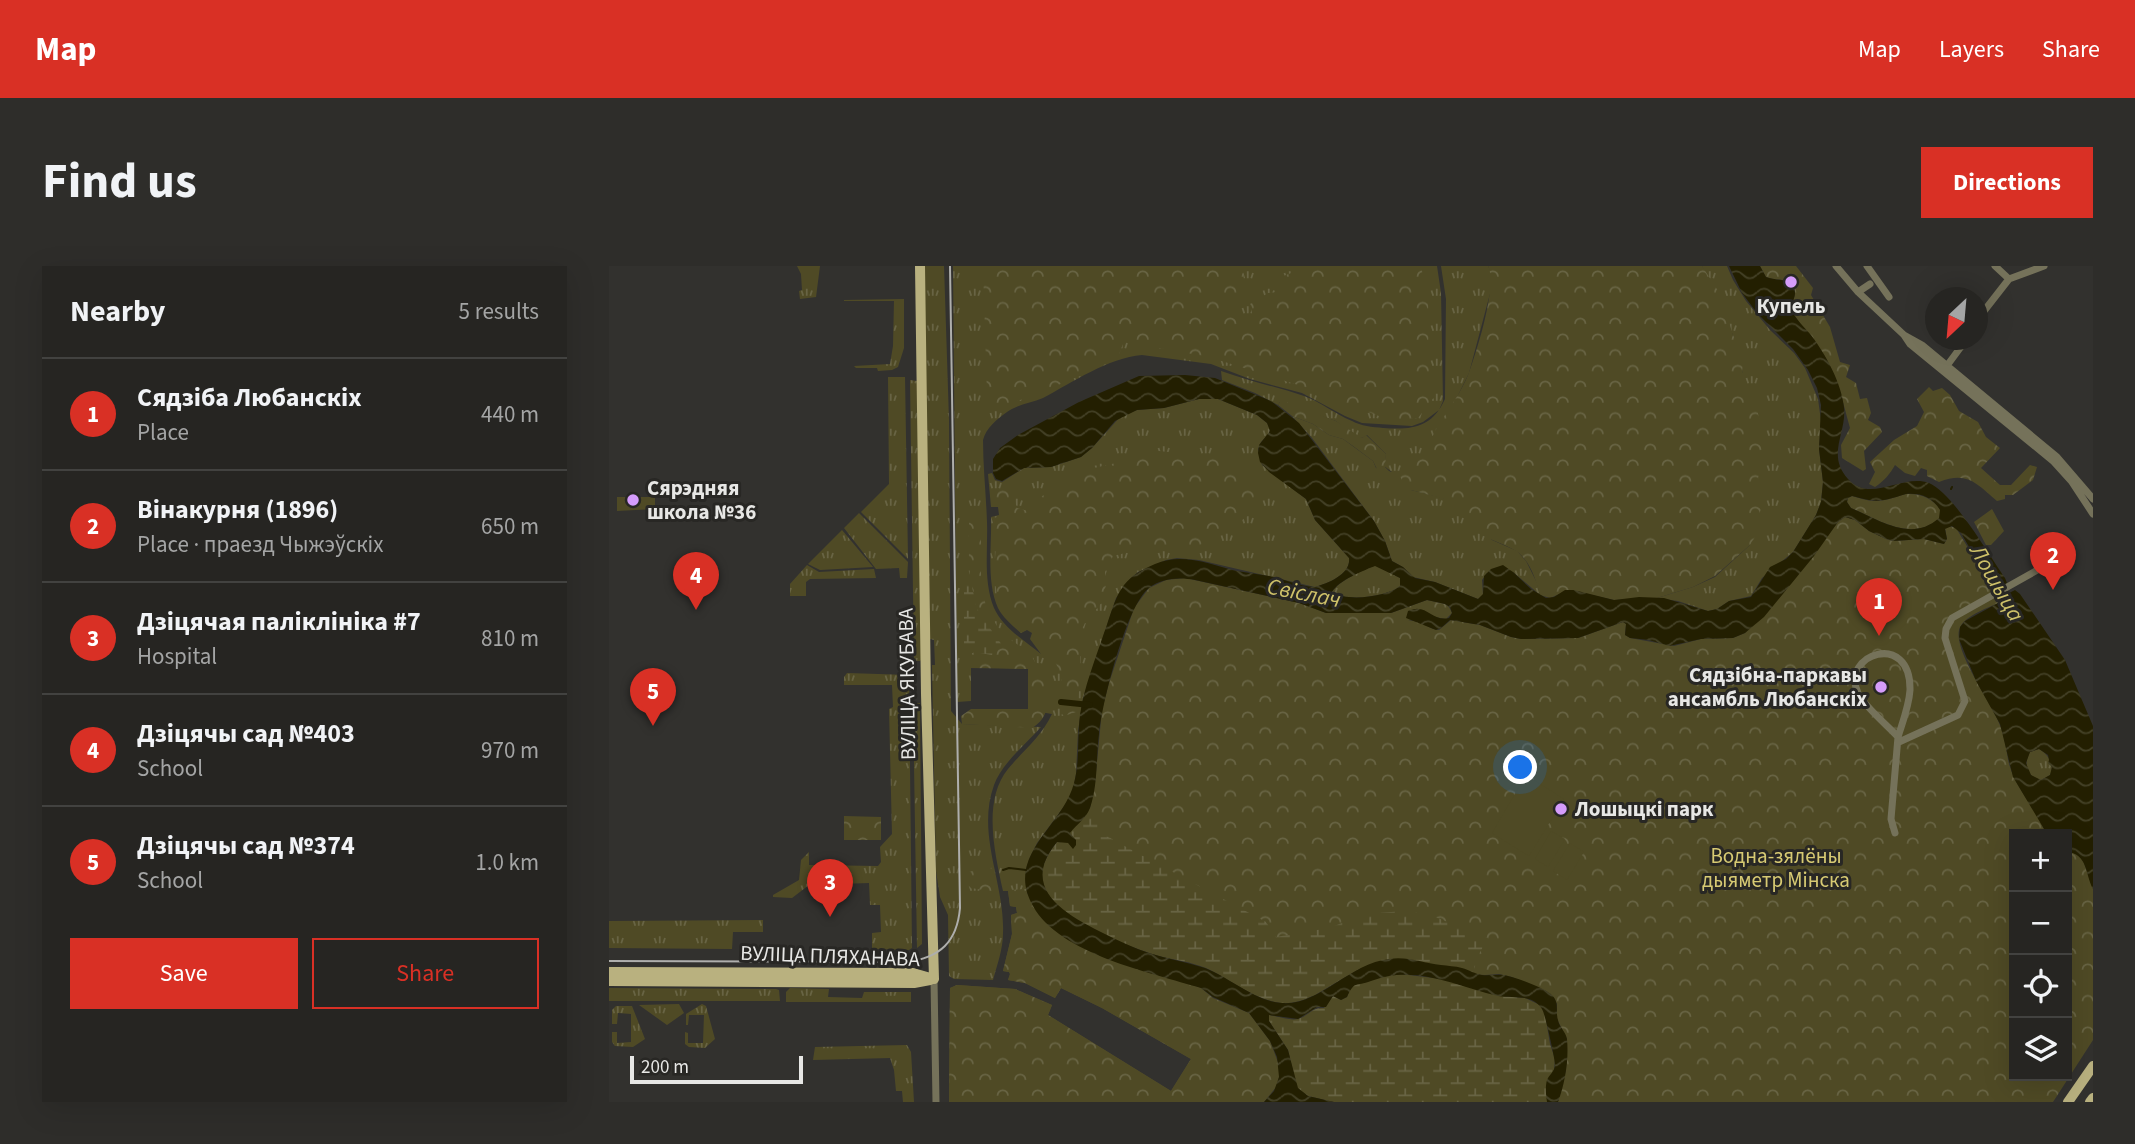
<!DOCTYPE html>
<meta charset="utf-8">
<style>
body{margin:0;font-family:"Source Sans 3",sans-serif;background:#2e2d2a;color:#f1f3f6}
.controls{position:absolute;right:21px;bottom:21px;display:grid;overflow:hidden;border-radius:0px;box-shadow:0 7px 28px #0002}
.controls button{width:63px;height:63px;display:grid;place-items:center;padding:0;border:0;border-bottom:2px solid #424240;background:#262522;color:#f1f3f6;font:35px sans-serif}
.compass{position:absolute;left:1316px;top:21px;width:63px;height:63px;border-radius:50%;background:#262522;box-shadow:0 7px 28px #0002;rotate:206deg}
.scale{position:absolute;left:21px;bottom:18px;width:173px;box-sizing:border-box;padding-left:7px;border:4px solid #e7e7e5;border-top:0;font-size:19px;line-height:24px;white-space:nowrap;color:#e7e7e5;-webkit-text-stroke:5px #282724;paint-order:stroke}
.you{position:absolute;left:912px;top:502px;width:24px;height:24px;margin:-18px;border:5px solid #fff;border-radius:50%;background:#1a73e8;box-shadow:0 0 0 10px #1a73e833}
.badge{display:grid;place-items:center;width:46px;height:46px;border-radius:50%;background:#d93025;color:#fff;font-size:23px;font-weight:700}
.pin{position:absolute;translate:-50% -58px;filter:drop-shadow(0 2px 4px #0008)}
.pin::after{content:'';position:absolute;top:37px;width:24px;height:21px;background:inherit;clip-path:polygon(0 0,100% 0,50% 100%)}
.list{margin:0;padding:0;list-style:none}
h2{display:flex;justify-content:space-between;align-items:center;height:91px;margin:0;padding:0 28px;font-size:30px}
h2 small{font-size:23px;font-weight:400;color:#a4a5a5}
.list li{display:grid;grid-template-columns:46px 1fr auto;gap:21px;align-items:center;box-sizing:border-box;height:112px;padding:0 28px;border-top:2px solid #424240}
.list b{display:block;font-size:26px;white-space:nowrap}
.list p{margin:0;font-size:23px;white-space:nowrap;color:#a4a5a5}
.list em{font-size:23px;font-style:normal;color:#a4a5a5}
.actions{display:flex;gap:14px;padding:21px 28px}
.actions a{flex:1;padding:16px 0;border:2px solid #d93025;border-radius:0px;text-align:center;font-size:24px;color:#d93025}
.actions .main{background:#d93025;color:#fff}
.icon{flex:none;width:38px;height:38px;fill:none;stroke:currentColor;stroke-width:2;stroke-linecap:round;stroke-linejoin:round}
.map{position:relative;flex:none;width:1484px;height:836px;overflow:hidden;border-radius:0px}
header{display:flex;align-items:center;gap:42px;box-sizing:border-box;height:98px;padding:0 35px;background:#d93025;color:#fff}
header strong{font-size:33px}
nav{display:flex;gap:38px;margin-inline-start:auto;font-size:24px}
.intro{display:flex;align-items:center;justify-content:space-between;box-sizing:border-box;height:168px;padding:0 42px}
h1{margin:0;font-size:49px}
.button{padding:18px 32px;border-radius:0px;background:#d93025;color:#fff;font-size:24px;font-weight:700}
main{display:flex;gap:42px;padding:0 42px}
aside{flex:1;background:#262522;border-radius:0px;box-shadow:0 7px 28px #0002}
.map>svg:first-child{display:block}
.grass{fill:url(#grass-tufts)}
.forest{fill:url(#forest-crowns)}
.wetland{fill:url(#wetland-marsh)}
.pitch{fill:#4f4a25}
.water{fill:url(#water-waves);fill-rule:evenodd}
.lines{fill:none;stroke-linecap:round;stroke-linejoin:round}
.stream{stroke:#231f01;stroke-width:2}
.canal{stroke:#231f01;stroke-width:6}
.minor{stroke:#75725a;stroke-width:7}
.major{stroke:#b9b17f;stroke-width:10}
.tram{stroke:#aeaeac;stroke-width:2}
.poi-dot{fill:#d59cfb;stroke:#282724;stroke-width:2.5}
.labels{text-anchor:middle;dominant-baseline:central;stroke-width:6;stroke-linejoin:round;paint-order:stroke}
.poi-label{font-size:21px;font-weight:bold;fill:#e7e7e5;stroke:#282724;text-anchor:start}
.street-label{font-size:21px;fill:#e7e7e5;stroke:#282724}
.park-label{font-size:21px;fill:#d7ca73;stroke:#282724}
.water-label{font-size:23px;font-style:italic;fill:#cec169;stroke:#282724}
</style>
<header>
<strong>Map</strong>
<nav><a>Map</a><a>Layers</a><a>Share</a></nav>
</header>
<div class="intro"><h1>Find us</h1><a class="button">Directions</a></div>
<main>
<aside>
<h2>Nearby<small>5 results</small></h2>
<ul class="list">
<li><span class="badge">1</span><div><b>Сядзіба Любанскіх</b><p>Place</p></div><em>440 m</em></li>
<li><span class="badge">2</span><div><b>Вінакурня (1896)</b><p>Place · праезд Чыжэўскіх</p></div><em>650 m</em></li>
<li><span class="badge">3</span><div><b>Дзіцячая паліклініка #7</b><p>Hospital</p></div><em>810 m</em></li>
<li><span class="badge">4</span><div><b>Дзіцячы сад №403</b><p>School</p></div><em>970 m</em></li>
<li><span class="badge">5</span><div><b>Дзіцячы сад №374</b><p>School</p></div><em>1.0 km</em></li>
</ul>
<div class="actions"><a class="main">Save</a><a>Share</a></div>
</aside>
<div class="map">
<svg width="1484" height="836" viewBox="0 0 1484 836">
<defs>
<pattern id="grass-tufts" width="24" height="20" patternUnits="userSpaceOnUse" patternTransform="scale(1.75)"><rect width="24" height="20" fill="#4f4a25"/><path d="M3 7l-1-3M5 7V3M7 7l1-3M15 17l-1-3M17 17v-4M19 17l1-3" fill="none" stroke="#686444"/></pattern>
<pattern id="forest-crowns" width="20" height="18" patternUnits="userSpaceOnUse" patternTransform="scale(1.75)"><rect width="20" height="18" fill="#4f4a25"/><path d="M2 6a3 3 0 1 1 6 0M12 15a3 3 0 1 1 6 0" fill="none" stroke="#686444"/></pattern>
<pattern id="wetland-marsh" width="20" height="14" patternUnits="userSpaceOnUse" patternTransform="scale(1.75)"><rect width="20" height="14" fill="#4f4a25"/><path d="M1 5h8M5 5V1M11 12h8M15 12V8" fill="none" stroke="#686444"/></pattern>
<pattern id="water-waves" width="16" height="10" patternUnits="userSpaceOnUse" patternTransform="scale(1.75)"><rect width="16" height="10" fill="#231f01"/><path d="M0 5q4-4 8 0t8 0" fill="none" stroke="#434026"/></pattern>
</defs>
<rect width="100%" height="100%" fill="#32312e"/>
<path class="grass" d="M 188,0 L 211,0 L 207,31 L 191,33 L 190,25 L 193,24 L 192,8 Z
M 314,0 L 335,0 L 340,154 L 342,445 L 353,458 L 432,461 C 417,478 393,497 385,519 C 367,569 396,617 394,667 C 394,683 388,699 384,714 L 345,713 L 340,710 L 339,649 L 331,631 L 327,605 L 323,399 L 326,399 L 325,374 L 321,373 Z
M 344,0 L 828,0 L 832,27 L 834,135 L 830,144 L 814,156 L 803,160 L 753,157 L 736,150 L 693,127 L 641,113 L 602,98 L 533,89 C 499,92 464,116 434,132 C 422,137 409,138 398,146 C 388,153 377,162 374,174 C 374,201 377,228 378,256 C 379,284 374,315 385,342 C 394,362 416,375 432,388 L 421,373 L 423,367 L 418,364 L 412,367 C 404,360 394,352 389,342 C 377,315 383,280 382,251 L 390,249 L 389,241 L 382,241 L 379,208 L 383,207 L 386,214 L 393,216 L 415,202 L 442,201 L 472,191 L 483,182 L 511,151 L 528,144 L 555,142 L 590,133 L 609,133 L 648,149 L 658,157 L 661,163 L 660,168 L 652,176 L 649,183 L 653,199 L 697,233 L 706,254 L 740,292 C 742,308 720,317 706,321 L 590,294 L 568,292 L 557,294 L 529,306 L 522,312 L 507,332 L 474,432 L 469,465 L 467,508 L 464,524 L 456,539 L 428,577 L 421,591 L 417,603 L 418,628 L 492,690 L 592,722 L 655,836 L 502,741 L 587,795 L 575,829 L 340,836 L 341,722 L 348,719 L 406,723 L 443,739 L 439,749 L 562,825 L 582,793 L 493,742 L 452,722 L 446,732 L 416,717 L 399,714 L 401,708 L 400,706 L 394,705 L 403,668 L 402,649 L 408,647 L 407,641 L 401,640 L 399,625 L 394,625 C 386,588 373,535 399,503 C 414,485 433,470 443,448 L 419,444 L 419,403 L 362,401 L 362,435 L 348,436 Z
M 832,0 L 879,0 L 882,6 L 883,20 L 860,107 L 802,224 L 850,236 L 883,274 L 908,285 L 917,295 L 928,317 L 931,329 L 904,306 L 878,307 L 873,314 L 874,329 L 869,333 L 826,316 L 804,311 L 794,301 L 783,295 L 776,275 L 765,255 L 703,172 L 683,150 L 704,158 L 720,169 L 734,173 L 764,195 L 767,202 L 783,206 L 775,200 L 777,188 L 758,169 L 753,172 L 746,170 L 727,155 L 671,136 L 669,139 L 646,127 L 613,114 L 612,105 C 640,115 668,121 695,130 C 712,136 726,148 743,155 C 752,160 763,161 774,162 C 803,164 823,162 836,133 L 837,33 Z
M 1093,0 L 1118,0 L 1124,14 L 1137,35 L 1161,64 L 1185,87 L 1196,102 L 1209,133 L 1212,155 L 1210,183 L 1214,216 L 1212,236 L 1207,249 L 1184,286 L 1153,312 L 1142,330 L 1120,335 L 1108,343 L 1099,345 L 1069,335 L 1048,332 L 1084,321 L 1106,311 L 1141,279 L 1149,212 L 1133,104 L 1124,69 Z
M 295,33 L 295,82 L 289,101 L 283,104 L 269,105 L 268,102 L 247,102 L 245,100 L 281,98 L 284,80 L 285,35 L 235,35 L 235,34 Z
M 279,111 L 296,111 L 299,293 L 252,246 L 280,218 Z
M 301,114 L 308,115 L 313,393 L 311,395 L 305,395 Z
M 250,247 L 299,296 L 298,312 L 291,312 L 290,302 L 267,303 L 235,262 Z
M 233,264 L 264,301 L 211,304 L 199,298 Z
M 198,299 L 210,306 L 265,303 L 267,312 L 201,313 L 197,316 L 197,330 L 181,330 L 181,318 Z
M 766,299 L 791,312 L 791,320 C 778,331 737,336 723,326 C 730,315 754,304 766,299 Z
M 238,407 L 300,409 L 303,682 L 300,684 L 263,683 L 263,667 L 272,666 L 271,639 L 261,639 L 260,617 L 200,619 L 183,632 L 164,631 L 164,629 L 190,614 L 192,594 L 200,586 L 200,599 L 269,600 L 272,596 L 271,581 L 283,568 L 280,443 L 284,441 L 283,419 L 235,419 L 235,411 Z
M 304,437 L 311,437 L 313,678 L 308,682 Z
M 1430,483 C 1439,488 1446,499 1441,509 L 1432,514 C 1418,511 1414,498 1421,486 Z
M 154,654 L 154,666 L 124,666 L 123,683 L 0,682 L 0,655 Z
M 0,722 L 167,723 L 170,724 L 171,735 L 0,735 Z
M 181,722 L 220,723 L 219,731 L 253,732 L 255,726 L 302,726 L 302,736 L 177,736 L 177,726 Z
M 70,738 L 75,747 L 58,759 L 30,739 Z
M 93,738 L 97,740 L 106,773 L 96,782 L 80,781 L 76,778 L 76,766 L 79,767 L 79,777 L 94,777 L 95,749 L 80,749 L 79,759 L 77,759 L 77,748 Z
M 7,740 L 23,740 L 36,773 L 24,781 L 6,780 L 3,776 L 3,766 L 8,766 L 8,777 L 22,776 L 22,748 L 9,747 L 8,758 L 3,758 L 3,744 Z
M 298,779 L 302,786 L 305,836 L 294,836 L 293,825 L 287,825 L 285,804 L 281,792 L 204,794 L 206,781 Z"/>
<path class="forest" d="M 374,0 L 633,0 L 635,14 L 627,44 L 637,58 L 643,47 L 641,38 L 659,27 L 671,26 L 669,12 L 685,6 L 679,0 L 812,0 L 819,35 L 820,65 L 818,89 L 826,130 L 809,152 L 783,155 L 686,118 L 600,91 L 522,77 L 518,68 L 508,93 L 431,127 L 391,141 L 378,130 Z
M 879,0 L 1093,0 L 1111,28 L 1124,69 L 1135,91 L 1133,105 L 1147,139 L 1158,186 L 1149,212 L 1155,236 L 1150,248 L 1146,271 L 1141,279 L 1106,310 L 1084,321 L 1048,332 L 1005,334 L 960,324 L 941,332 L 931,329 C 927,314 921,294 907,285 C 893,276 875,273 862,262 C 856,256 853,244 850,237 L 802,224 L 795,219 L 791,210 C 796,198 808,194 816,183 C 822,175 826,164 832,155 C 842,140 852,126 859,109 C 867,88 889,19 879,0 Z
M 1151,0 L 1187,0 L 1204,22 L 1202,29 L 1221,61 L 1231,96 L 1241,99 L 1237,111 L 1247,117 L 1251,133 L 1258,132 L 1262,147 L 1259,154 L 1271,161 L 1273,166 L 1255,185 L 1257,203 L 1254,205 L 1233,192 L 1232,179 L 1241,162 C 1235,140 1230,118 1220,98 C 1210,79 1193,63 1182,44 C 1182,38 1186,32 1186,26 C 1185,11 1167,15 1157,11 Z
M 1320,121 L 1324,125 L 1333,122 L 1341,129 L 1350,145 L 1369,156 L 1377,171 L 1391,182 L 1372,202 L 1391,219 L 1402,219 L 1421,199 L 1428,201 L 1424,214 L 1404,229 L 1396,229 L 1396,233 L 1388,235 C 1367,217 1358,205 1330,216 L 1318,210 L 1318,204 L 1312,202 L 1306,210 L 1296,207 L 1286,199 C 1281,208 1275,215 1266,221 L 1260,218 L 1266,206 L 1261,196 L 1285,174 L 1308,160 L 1315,146 L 1308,133 Z
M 674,135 L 727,155 L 753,172 L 757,169 L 777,188 L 776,201 L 784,209 L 781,215 L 771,209 L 764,195 L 744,180 L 734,173 L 720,169 L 704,158 L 683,150 L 669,139 L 671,136 Z
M 550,185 L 616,192 L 626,197 L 641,214 L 650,217 L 656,225 L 651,240 L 618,266 L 591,279 L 575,283 L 545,280 L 504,290 L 496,306 L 497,318 L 494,335 L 476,357 L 470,369 L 472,410 L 467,446 L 455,450 L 452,447 C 455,410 455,397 422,374 L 424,367 L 419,363 L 412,367 L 391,340 L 388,329 L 385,308 L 387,277 L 385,252 L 391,250 L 390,241 L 383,240 L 384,225 L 394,223 L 404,229 L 408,242 L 419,245 L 430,232 L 476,204 L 507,197 L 531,186 Z
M 1297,228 C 1312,227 1323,232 1332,244 L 1331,252 C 1302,277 1271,254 1242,242 L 1238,236 L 1239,232 L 1243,230 C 1269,238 1270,236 1297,228 Z
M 360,242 L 372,268 L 372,314 L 377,341 L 388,360 L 402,374 L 421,387 L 426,396 L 436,401 C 439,423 445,450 423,462 L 353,458 L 352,450 L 362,443 L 419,443 L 419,403 L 360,402 L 356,400 C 355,391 358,390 365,386 L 375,356 C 355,324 361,278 360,242 Z
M 1383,243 L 1395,265 L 1382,279 L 1377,279 L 1365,256 Z
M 1236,251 L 1246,254 L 1260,265 L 1277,273 L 1284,275 L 1315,273 L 1335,278 L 1338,273 L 1336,262 L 1340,260 L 1347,262 L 1390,333 L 1389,337 C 1377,343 1354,350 1350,364 C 1345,386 1382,436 1390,457 C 1396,470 1397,484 1400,498 C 1405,516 1416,530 1426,545 C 1431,553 1433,561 1438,568 L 1405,568 L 1405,810 L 1458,810 L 1458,586 L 1466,587 L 1474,594 L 1484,623 L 1484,774 L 1444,836 L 949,836 L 957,804 L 958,773 L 948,753 L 948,738 L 944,731 L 937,725 L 903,711 L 890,708 L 876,709 L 752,702 L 704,730 L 451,576 L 481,542 L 486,517 L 493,444 L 500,417 L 525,342 L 540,322 L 557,314 L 576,312 L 690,337 L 717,347 L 782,347 L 818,334 L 836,338 L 840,341 L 843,347 L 837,353 L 826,351 L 799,354 L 810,356 L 824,363 L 830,364 L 842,354 L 871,359 L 902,371 L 912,373 L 969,372 L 1014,356 L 1017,358 L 1016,369 L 1021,372 L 1065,380 L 1092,373 L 1124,372 L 1136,367 L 1183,316 L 1229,256 Z
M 235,550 L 272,551 L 272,574 L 235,574 Z
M 378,601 L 384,603 L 389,623 L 387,626 L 362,622 L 356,616 L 356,607 Z
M 417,623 L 422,638 L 432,653 L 455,672 L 468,680 L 526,702 L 592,722 L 604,732 L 640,747 L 661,775 L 670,799 L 670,811 L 668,820 L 655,836 L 340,836 L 341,722 L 348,719 L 406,723 L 443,739 L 439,749 L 562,825 L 582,793 L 493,742 L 452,722 L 446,732 L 416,717 L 399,714 L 401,708 L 400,706 L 394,705 L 403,668 L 402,649 L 408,647 L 407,641 L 401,640 L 399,624 Z"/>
<path class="wetland" d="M 355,316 L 362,316 L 368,344 L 393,379 L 383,389 L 365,386 L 357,391 L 355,389 Z
M 481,542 L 495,569 L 657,656 L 667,671 L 720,662 L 756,648 L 796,645 L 821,649 L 879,672 L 870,688 L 864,706 C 852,702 840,701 828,698 C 786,690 769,690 732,713 C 715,723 699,736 679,737 C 652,739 621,713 597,702 C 582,696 566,694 550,690 C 518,680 433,650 433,609 C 433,597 441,585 448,576 L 459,577 L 463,582 L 466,572 L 462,569 L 461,565 L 475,553 Z
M 791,708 L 833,713 L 893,730 L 916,732 L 931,739 L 936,748 L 941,778 L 946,793 L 945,804 L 938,815 L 938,836 L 725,836 L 699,830 L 688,822 L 679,784 L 660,755 L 660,749 C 668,750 681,755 689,753 C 699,750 703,741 715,742 L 724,730 L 732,734 L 738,731 C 739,729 742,721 743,720 C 749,716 783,708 791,708 Z"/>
<path class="pitch" d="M 8,231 L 46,231 L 46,243 L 8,245 Z
M 917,509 L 955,533 L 920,590 L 883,567 Z
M 942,565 L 956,573 L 939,601 L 926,593 Z
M 961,577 L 975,586 L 958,614 L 944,605 Z"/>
<path class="water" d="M 1120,0 L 1151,0 L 1157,11 C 1167,15 1185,11 1186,27 C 1186,32 1182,38 1182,44 C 1187,53 1195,61 1202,69 C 1217,89 1232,116 1235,141 C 1238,167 1217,189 1239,213 C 1261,238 1294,207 1320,217 C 1344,227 1380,289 1396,312 L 1398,317 L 1396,318 L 1400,327 L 1406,324 L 1411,328 L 1456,394 L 1484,460 L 1484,623 C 1476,608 1479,588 1458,586 L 1458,568 L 1438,568 L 1404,511 L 1391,458 L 1367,415 L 1350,373 L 1351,361 L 1356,355 L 1389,337 L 1390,333 L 1396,329 L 1392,320 L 1385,324 L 1352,267 L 1343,260 L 1336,263 L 1338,273 L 1335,278 L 1315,273 L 1284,275 L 1277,273 L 1260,265 L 1246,254 L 1236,251 L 1229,256 L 1205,290 L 1155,351 L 1136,367 L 1124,372 L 1092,373 L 1060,380 L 1040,374 L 1021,372 L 1016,369 L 1017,358 L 1014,356 L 969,372 L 912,373 L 902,371 L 871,359 L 841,354 L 832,362 L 827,364 L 797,352 L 799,345 C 818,336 822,356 840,352 L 843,347 L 841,341 L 836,338 L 818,334 L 782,347 L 717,347 L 690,337 L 586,314 C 570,311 553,312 540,322 C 517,340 493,438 490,468 C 487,492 489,519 481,542 C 477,553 468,558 461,567 L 467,574 L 467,579 L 464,583 L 459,577 L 448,576 C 409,623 457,649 496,668 C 510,675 525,682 540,687 C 558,693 578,696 596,702 C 622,712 645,735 673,737 C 710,740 741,697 780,693 C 798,690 814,697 832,699 C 839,700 846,700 853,702 C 860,704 866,708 873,709 C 880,710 887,708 894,709 C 904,710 936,722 943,729 C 951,737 946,745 949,754 C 950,761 957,766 958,773 C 960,794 956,817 949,836 L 938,836 C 937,829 936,821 938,814 C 940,809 945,806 946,800 C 947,797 936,747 933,743 C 923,727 904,733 889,730 C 846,720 806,698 762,715 C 746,721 746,714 738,731 L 732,734 L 724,730 L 717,741 L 708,741 L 689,753 L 660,749 L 660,755 L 679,784 L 689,822 L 699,830 L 725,836 L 655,836 L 665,825 L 670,811 L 668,791 L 661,775 L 640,747 L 604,731 L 592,722 C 543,707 450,688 424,640 C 395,589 454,561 465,517 C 471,495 468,471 471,449 C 475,421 486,394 495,367 C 501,351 505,332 515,319 C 523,309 534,303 546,298 C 573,286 601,298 628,305 C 639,307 649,308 660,310 C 675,313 690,320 706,321 C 720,317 742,308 740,292 L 706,254 L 697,233 L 660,206 L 651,196 L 649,187 L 650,179 L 661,165 L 658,157 L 648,149 L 609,133 L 590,133 L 555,142 L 528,144 L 506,155 L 483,182 L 472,191 L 442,201 L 415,202 L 393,215 L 387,213 L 384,207 L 384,193 L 391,182 L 409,169 L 470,136 L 530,110 L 576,109 L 606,112 L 662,135 L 690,157 L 765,255 L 776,275 L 783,295 L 794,301 L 806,312 L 826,316 L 869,333 L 874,328 L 875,310 L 882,303 L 894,299 L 904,306 L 922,323 L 937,332 L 945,331 L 956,324 L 965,324 L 1005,334 L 1030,331 L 1055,332 L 1099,345 L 1108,343 L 1120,335 L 1142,331 L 1161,301 L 1177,293 L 1184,286 L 1207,249 L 1212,236 L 1214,216 L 1210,183 L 1212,139 L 1208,122 L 1199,104 L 1184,83 L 1148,47 L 1133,27 ZM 1297,228 C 1312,227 1323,231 1331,244 L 1330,252 C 1302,277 1271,254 1242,242 L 1238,236 L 1239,232 L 1243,230 C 1268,237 1271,236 1297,228 ZM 766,300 L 791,312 L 791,320 C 778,331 737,336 723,326 C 730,314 754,305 766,300 ZM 1430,483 L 1439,489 L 1440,494 L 1439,497 L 1443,501 L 1441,509 L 1432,514 L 1422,509 L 1417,497 L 1421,486 Z"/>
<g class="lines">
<path class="stream" d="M 1342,223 L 1343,221
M 394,604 L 400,602 L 417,604"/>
<path class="canal" d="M 452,436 L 481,439"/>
<path class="minor" d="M 1227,0 L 1249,26 L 1295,69 L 1301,78 L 1444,195 L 1463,216 L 1484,248
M 1258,0 L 1280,31
M 1386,0 L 1400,13
M 1249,26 L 1261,18
M 1368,54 L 1400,13 L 1435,0
M 1295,69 L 1313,79 L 1448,191 L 1484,233
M 1337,101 L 1357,74
M 1290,476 L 1349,449 L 1356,435 L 1336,372 L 1337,363 L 1343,352 L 1448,293
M 1286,567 L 1282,553 L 1289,471 C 1279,460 1254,439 1249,427 C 1231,388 1302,364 1301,424 C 1300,440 1294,455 1289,471
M 325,713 L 327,836"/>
<path class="major" d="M 311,0 L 317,428 L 325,713
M 0,706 L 304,707 L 325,713
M 0,715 L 305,717 L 321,714
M 1459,836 L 1484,800
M 1481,836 L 1484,832"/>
<path class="tram" d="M 0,695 L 297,696 C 331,692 348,676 351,642 L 341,0"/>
</g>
<g class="poi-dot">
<circle cx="1182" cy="16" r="7"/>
<circle cx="24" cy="234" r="7"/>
<circle cx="1272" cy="421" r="7"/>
<circle cx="952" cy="543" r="7"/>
</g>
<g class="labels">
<g class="poi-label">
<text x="1182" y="40" text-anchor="middle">Купель</text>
<text x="38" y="222">Сярэдняя<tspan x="38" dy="24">школа №36</tspan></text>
<text x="1258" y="409" text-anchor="end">Сядзібна-паркавы<tspan x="1258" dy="24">ансамбль Любанскіх</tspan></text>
<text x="966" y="543">Лошыцкі парк</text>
</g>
<g class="street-label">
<text transform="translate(298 418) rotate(-91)">ВУЛІЦА ЯКУБАВА</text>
<text transform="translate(221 690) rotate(2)">ВУЛІЦА ПЛЯХАНАВА</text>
</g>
<g class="park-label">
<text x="1167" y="590">Водна-зялёны<tspan x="1167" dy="24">дыяметр Мінска</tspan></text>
</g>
<g class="water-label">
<text transform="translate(1388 317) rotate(60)">Лошыца</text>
<text transform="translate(695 327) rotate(11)">Свіслач</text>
</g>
</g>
</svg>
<div class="controls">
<button>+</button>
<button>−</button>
<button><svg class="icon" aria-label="locate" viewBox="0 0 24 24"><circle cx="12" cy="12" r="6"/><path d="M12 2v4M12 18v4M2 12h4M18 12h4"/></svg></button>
<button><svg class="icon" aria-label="layers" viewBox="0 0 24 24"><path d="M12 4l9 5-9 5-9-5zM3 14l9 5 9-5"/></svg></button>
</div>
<svg class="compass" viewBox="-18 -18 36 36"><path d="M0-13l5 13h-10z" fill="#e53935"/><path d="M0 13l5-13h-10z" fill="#a4a5a5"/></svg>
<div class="scale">200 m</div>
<div class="you"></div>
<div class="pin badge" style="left:1270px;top:370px">1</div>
<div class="pin badge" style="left:1444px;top:324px">2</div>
<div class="pin badge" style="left:221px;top:651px">3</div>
<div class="pin badge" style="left:87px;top:344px">4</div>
<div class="pin badge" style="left:44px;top:460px">5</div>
</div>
</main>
